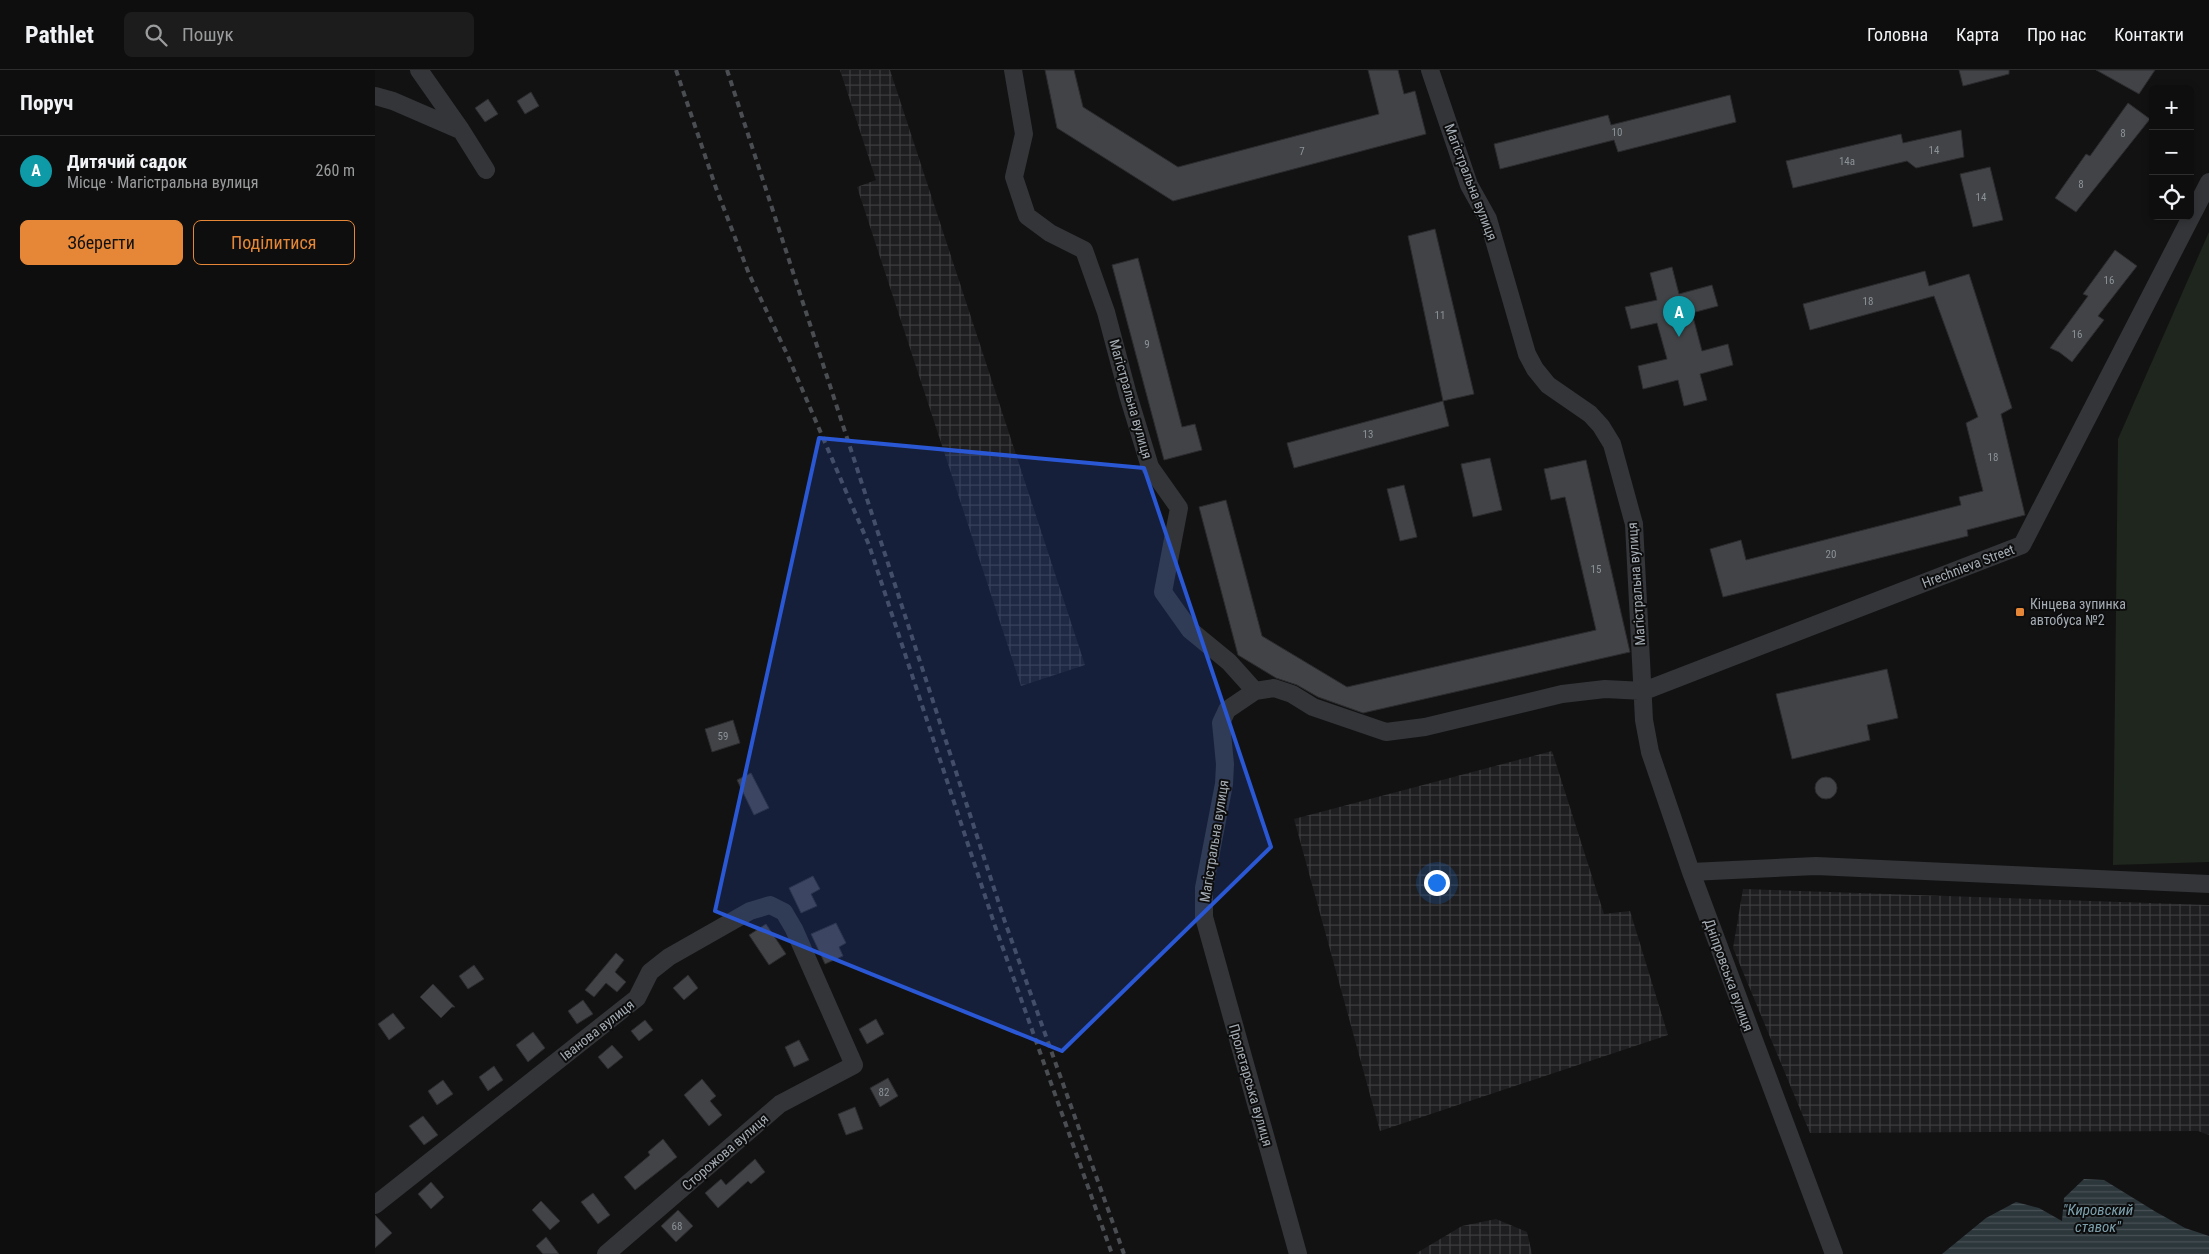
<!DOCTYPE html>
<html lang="uk">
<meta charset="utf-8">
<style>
body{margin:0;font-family:"Roboto Condensed",sans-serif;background:#1c1c1c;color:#f1f3f6}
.controls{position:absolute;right:15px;top:15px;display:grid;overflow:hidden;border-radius:8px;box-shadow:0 2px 8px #0003}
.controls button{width:45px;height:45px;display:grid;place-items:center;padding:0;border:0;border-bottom:1px solid #2e2e2e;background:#0e0e0e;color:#f1f3f6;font:25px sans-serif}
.you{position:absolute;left:1061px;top:812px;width:18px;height:18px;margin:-12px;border:4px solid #fff;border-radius:50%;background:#1a73e8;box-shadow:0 0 0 8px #1a73e833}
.badge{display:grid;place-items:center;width:32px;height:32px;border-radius:50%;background:#e68737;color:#fff;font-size:16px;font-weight:700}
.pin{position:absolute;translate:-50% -41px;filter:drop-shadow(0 1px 2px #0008)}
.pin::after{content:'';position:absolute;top:26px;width:18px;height:15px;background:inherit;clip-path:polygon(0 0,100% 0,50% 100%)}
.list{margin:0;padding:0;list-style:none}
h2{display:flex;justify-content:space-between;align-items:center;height:65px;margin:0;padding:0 20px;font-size:21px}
h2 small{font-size:16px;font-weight:400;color:#9b9c9e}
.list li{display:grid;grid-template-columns:32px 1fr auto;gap:15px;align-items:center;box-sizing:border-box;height:70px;padding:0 20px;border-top:1px solid #2e2e2e}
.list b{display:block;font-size:19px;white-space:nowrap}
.list p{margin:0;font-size:16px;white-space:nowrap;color:#9b9c9e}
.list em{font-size:16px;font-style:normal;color:#9b9c9e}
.actions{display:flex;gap:10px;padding:15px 20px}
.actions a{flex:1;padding:11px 0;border:1px solid #e68737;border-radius:8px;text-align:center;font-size:18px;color:#e68737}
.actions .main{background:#e68737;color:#111}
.icon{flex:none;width:28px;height:28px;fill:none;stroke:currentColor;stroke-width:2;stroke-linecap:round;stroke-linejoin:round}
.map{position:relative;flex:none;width:1834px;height:1184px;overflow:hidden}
header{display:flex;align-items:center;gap:30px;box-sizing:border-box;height:70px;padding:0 25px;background:#0e0e0e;border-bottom:1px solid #2e2e2e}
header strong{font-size:24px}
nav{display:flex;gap:28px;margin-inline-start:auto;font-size:18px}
.search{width:350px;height:45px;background:#1c1c1c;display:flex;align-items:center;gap:12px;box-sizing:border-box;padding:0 18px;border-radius:8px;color:#9b9c9e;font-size:19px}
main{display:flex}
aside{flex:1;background:#0e0e0e}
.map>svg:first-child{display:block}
.industrial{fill:url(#industrial-grid)}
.green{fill:#1f261e}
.water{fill:url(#water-rules)}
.building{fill:#414346;stroke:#2c2c2f}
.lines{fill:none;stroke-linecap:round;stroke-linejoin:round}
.street{stroke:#333538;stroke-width:18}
.rail{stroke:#4a4d51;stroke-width:4;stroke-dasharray:6 5;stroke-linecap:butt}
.marked{fill:#2a57d4;fill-opacity:0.2;stroke:#2a57d4;stroke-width:4;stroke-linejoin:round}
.poi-dot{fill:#e68737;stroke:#0d0d0e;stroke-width:2}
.labels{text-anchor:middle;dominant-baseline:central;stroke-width:4;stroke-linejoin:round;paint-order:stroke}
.number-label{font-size:11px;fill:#8b9298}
.street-label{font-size:14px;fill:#a4acb3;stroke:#0d0d0e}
.poi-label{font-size:14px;fill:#a4acb3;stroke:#0d0d0e;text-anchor:start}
.water-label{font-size:15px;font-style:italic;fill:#7ca0ac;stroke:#0d0d0e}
</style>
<header>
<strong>Pathlet</strong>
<div class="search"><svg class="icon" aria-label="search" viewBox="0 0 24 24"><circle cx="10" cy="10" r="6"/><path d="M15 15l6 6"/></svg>Пошук</div>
<nav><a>Головна</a><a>Карта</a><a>Про нас</a><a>Контакти</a></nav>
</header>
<main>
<aside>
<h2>Поруч<small></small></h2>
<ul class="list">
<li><span class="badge" style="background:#0f9aa8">A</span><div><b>Дитячий садок</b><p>Місце · Магістральна вулиця</p></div><em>260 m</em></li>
</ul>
<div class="actions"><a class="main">Зберегти</a><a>Поділитися</a></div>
</aside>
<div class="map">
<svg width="1834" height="1184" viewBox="0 0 1834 1184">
<defs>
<pattern id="industrial-grid" width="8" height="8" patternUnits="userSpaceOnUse" patternTransform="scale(1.25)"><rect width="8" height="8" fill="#1e1e20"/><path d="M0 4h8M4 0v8" fill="none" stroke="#3c3c3e"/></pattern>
<pattern id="water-rules" width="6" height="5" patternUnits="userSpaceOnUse" patternTransform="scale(1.25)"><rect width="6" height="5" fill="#2c373b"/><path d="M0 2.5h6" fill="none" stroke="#485155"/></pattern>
</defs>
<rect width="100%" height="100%" fill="#121213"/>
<path class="industrial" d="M 465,0 L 515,0 L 710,595 L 646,616 L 482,117 L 501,110 Z
M 1177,681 L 1229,844 L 1255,841 L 1293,965 L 1005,1061 L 919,749 Z
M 1368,819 L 1834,835 L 1834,1065 L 1823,1061 L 1435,1063 L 1358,878 Z
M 1121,1149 L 1152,1162 L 1157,1184 L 1040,1184 L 1087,1156 Z"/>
<path class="green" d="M 1834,162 L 1834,792 L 1738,795 L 1743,369 Z"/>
<path class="water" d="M 1709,1109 L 1729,1110 L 1781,1142 L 1810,1158 L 1834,1166 L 1834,1184 L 1567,1184 L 1611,1148 L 1641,1132 L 1664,1138 L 1687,1151 L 1689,1128 Z"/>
<path class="building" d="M 670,0 L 699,0 L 708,37 L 803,97 L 1004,44 L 993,0 L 1023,0 L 1029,24 L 1040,21 L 1051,64 L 798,131 L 682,58 Z
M 1584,0 L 1634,0 L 1634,4 L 1588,16 Z
M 1721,0 L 1780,0 L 1764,24 Z
M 156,22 L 164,36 L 150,44 L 142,31 Z
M 1355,25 L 1361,52 L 1243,82 L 1239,70 L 1125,99 L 1119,74 L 1233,45 L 1236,55 Z
M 113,29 L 123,44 L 110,52 L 100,38 Z
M 1753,33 L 1775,49 L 1701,142 L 1680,128 L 1711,84 L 1715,86 Z
M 1586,60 L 1589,87 L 1541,98 L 1532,91 L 1418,118 L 1411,91 L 1526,64 L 1528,73 Z
M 1615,97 L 1628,150 L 1598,157 L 1585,104 Z
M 1060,159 L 1099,324 L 1068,331 L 1033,166 Z
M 1740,180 L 1762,196 L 1723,246 L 1729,250 L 1697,292 L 1684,282 L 1675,278 L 1713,226 L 1708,224 Z
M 763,188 L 807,357 L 820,354 L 827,380 L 789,390 L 737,195 Z
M 1297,197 L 1304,224 L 1337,215 L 1343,236 L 1317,243 L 1327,281 L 1353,274 L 1358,295 L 1325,304 L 1332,330 L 1309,336 L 1303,310 L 1268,319 L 1263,296 L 1292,289 L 1282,253 L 1256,259 L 1250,237 L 1282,230 L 1275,203 Z
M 1550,201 L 1554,216 L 1594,204 L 1637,338 L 1626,344 L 1650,445 L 1592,460 L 1593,466 L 1348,527 L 1335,479 L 1366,470 L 1371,490 L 1586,435 L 1584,427 L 1608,421 L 1591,353 L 1603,347 L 1559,226 L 1435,260 L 1428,234 Z
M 1068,331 L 1074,356 L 919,398 L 912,373 Z
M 1115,388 L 1127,440 L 1098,447 L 1086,394 Z
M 1211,390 L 1255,582 L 988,643 L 943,627 L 922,615 L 901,608 L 863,585 L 824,437 L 851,430 L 887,566 L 972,617 L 1221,560 L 1190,427 L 1176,430 L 1169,399 Z
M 1029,415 L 1042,467 L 1025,471 L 1012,419 Z
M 1512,599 L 1523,648 L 1492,655 L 1495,670 L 1417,689 L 1401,624 Z
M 358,650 L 365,673 L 337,682 L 330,659 Z
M 376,703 L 394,738 L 379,745 L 362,710 Z
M1440 718a11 11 0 1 1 22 0a11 11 0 1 1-22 0Z
M 438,806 L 445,819 L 436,824 L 442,836 L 426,843 L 414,818 Z
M 461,853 L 471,873 L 464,877 L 468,886 L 450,894 L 436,864 Z
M 391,854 L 411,884 L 394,895 L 374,865 Z
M 241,883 L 249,890 L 240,902 L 251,912 L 242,922 L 231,913 L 219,927 L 210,920 Z
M 99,895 L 109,909 L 93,919 L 84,906 Z
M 313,905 L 323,918 L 309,930 L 298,918 Z
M 58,914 L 80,937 L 77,937 L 66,948 L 45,927 Z
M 208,930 L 218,944 L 202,954 L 193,941 Z
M 18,943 L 30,958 L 14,970 L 3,954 Z
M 501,949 L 509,964 L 492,974 L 484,959 Z
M 270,950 L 278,960 L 264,971 L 256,961 Z
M 158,962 L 170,978 L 153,992 L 141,975 Z
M 424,970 L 434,990 L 419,997 L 410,977 Z
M 237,975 L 248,987 L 233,999 L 223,987 Z
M 119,996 L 128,1010 L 113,1021 L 104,1007 Z
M 513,1008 L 523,1026 L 505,1037 L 495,1018 Z
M 327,1009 L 341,1026 L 335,1031 L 347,1045 L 334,1056 L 309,1025 Z
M 68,1010 L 78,1024 L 62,1035 L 53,1021 Z
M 480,1037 L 488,1059 L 471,1065 L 463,1044 Z
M 48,1046 L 63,1065 L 49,1075 L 34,1056 Z
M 288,1069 L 302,1087 L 260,1120 L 249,1107 L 275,1085 L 273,1082 Z
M 380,1089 L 390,1102 L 376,1114 L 373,1111 L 343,1138 L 330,1123 L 346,1109 L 351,1115 Z
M 56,1112 L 69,1127 L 56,1139 L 43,1124 Z
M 218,1123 L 235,1145 L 223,1154 L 206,1132 Z
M 166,1131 L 185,1151 L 175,1160 L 157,1140 Z
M 303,1140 L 318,1156 L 301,1172 L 286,1156 Z
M 0,1145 L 17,1163 L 0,1178 Z
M 171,1167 L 184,1184 L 168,1184 L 161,1176 Z"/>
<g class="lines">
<path class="street" d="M 44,0 L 86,60 L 111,100
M 638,0 L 649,64 L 639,107 L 652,146 L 675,163 L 709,180 L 731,242 L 753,325 L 775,397 L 804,438 L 788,522 L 815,560 L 854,592 L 880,621
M 1055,0 L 1094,115 L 1113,149 L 1152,284 L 1160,299 L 1173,315 L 1215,344 L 1226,356 L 1237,374 L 1259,454 L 1269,650 L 1275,682 L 1316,802 L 1459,1184
M 0,26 L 18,31 L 85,60
M 1316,802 L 1441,796 L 1834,814
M 0,1135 L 262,928 L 275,902 L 294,887 L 375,841 L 395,835 L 409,842 L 419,859 L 479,995 L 405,1034 L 231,1184
M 923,1184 L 829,847 L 829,818 L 849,714 L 850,694 L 846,653 L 852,640 L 880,621 L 899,618 L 917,624 L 938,637 L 1011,662 L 1050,657 L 1187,624 L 1230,619 L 1269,621 L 1647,475 L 1834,112"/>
<path class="rail" d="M 301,0 L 341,118 L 374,204 L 412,284 L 494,475 L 620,856 L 737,1184
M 352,0 L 630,852 L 749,1184"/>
</g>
<path class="marked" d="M 444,368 L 769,398 L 896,777 L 687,981 L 340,841 Z"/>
<rect class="poi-dot" x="1640" y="537" width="10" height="10" rx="2.5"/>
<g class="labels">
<g class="number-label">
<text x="1242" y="62">10</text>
<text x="1748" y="63">8</text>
<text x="1559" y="80">14</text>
<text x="927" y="81">7</text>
<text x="1472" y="91">14а</text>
<text x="1706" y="114">8</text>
<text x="1606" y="127">14</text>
<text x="1734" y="210">16</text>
<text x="1493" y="231">18</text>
<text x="1065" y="245">11</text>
<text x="1702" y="264">16</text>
<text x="772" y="274">9</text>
<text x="993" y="364">13</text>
<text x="1618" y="387">18</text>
<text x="1456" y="484">20</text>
<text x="1221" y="499">15</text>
<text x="348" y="666">59</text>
<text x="509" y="1022">82</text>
<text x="302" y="1156">68</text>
</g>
<g class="street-label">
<text transform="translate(1096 112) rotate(69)">Магістральна вулиця</text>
<text transform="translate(756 329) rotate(74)">Магістральна вулиця</text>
<text transform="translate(1593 496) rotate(-21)">Hrechnieva Street</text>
<text transform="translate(1261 514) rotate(-94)">Магістральна вулиця</text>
<text transform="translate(839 771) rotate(-81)">Магістральна вулиця</text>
<text transform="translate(1354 905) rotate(70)">Дніпровська вулиця</text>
<text transform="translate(222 960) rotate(-38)">Іванова вулиця</text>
<text transform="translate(876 1015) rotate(74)">Пролетарська вулиця</text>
<text transform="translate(350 1082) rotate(-41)">Сторожова вулиця</text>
</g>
<g class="poi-label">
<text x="1655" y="534">Кінцева зупинка<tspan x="1655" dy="16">автобуса №2</tspan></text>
</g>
<g class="water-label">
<text x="1723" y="1140">"Кировский<tspan x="1723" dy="17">ставок"</tspan></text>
</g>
</g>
</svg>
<div class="controls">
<button>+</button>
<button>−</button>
<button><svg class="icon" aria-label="locate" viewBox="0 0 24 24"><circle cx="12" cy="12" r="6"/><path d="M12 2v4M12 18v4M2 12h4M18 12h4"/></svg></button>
</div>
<div class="you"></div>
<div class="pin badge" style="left:1304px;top:267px;background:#0f9aa8">A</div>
</div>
</main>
